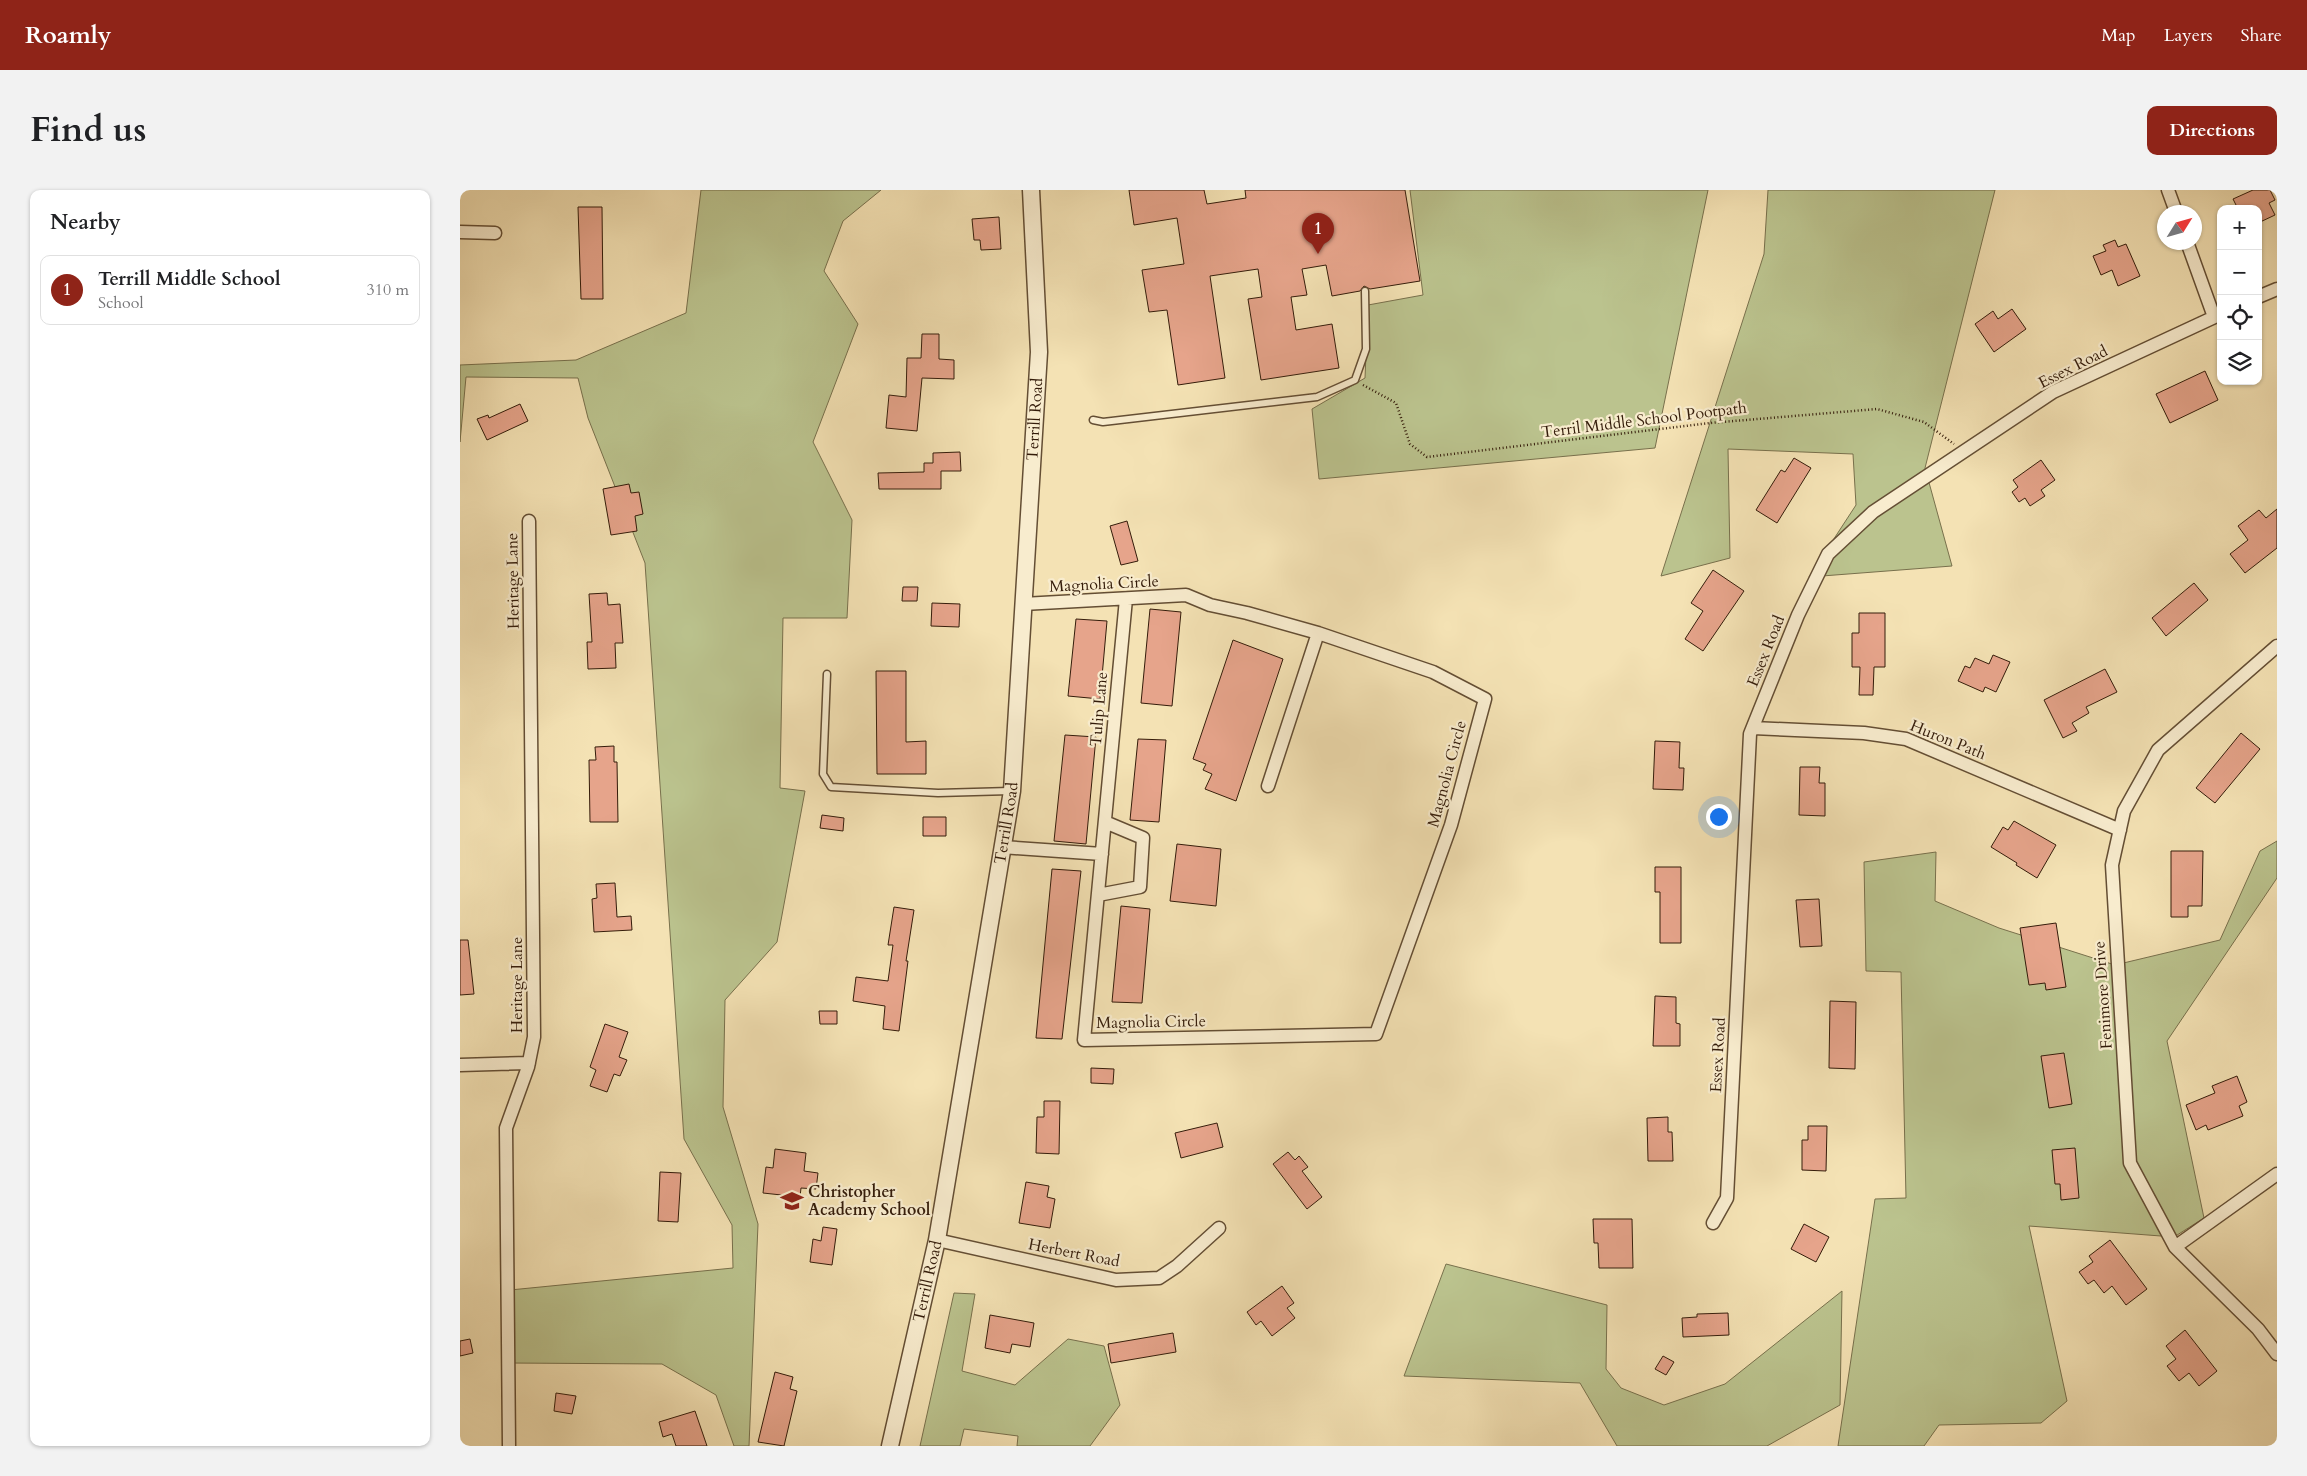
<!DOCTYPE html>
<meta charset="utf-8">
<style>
body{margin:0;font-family:Cardo,serif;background:#f2f2f2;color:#202124}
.controls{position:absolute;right:15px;top:15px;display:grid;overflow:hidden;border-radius:10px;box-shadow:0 1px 4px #0004}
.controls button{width:45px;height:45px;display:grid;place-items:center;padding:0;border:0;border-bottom:1px solid #e0e0e0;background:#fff;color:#202124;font:25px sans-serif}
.compass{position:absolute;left:1697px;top:15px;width:45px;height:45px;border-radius:50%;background:#fff;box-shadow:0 1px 4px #0004;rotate:53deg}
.you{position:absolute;left:1258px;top:626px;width:18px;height:18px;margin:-12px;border:4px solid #fff;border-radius:50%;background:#1a73e8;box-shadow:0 0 0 8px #1a73e833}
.badge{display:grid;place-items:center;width:32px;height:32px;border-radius:50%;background:#8f2418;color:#fff;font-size:16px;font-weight:700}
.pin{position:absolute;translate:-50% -41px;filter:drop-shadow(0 1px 2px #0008)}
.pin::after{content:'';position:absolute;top:26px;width:18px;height:15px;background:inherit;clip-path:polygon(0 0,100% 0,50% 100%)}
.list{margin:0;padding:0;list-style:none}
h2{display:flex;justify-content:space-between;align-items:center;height:65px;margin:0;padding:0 20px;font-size:21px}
h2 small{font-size:16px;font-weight:400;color:#757577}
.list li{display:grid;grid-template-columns:32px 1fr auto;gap:15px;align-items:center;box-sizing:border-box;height:70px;margin:0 10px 10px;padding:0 10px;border:1px solid #e0e0e0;border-radius:10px}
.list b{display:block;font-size:19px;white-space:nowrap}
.list p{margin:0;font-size:16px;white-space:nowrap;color:#757577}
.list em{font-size:16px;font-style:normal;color:#757577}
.icon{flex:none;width:28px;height:28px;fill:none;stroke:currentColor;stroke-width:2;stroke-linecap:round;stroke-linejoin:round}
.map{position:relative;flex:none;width:1817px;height:1256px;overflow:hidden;border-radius:10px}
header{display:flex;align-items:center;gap:30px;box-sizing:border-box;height:70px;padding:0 25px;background:#8f2418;color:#fff}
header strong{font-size:24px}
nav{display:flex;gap:28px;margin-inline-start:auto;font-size:18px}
.intro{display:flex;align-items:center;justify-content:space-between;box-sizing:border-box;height:120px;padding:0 30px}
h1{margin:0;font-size:35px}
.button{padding:12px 22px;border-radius:10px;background:#8f2418;color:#fff;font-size:18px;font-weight:700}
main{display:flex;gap:30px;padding:0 30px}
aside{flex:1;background:#fff;border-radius:10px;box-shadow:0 1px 4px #0004}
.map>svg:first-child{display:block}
.green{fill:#bbc38e;stroke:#78704c}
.building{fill:#e6a48b;stroke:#341c0a}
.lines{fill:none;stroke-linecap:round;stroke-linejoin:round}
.service-casing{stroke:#644e34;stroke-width:9}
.minor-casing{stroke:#644e34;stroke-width:15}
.tertiary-casing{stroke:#644e34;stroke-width:19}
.path{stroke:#341c0a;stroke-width:2.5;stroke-dasharray:1 2.5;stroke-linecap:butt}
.service{stroke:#f8ecce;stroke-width:6}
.minor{stroke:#f8ecce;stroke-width:12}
.tertiary{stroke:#f8ecce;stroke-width:16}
.labels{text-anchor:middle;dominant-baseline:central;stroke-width:4.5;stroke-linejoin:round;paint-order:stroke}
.street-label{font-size:16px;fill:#341c0a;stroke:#f8ecce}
.poi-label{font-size:16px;font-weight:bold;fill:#341c0a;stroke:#f8ecce;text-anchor:start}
</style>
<header>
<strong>Roamly</strong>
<nav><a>Map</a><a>Layers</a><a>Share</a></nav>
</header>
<div class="intro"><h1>Find us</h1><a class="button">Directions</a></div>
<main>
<aside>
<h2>Nearby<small></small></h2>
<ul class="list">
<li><span class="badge">1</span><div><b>Terrill Middle School</b><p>School</p></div><em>310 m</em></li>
</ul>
</aside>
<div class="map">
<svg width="1817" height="1256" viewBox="0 0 1817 1256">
<rect width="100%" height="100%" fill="#f4e2b4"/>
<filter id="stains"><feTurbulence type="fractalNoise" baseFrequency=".004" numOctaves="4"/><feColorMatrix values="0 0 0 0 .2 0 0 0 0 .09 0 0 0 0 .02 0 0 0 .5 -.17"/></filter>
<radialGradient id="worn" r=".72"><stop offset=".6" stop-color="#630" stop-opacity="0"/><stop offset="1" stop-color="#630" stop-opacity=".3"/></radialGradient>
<path class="green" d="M 241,0 L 421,0 L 383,31 L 364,81 L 398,134 L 353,252 L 392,330 L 387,428 L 323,428 L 320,598 L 345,601 L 317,752 L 265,810 L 263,917 L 298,1034 L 289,1256 L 274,1256 L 256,1205 L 202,1174 L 48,1173 L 50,1100 L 273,1078 L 272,1035 L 224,949 L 185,373 L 128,228 L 118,188 L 6,187 L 0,252 L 0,175 L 116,170 L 226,123 Z
M 950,0 L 1248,0 L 1195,258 L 859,289 L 852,219 L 905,188 L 908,115 L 963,105 Z
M 1308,0 L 1535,0 L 1465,278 L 1492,376 L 1349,387 L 1396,315 L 1393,264 L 1268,259 L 1270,368 L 1201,386 L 1304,64 Z
M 1817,651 L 1817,688 L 1707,851 L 1744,1028 L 1714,1047 L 1569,1036 L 1607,1211 L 1581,1233 L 1479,1235 L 1464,1256 L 1378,1256 L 1415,1009 L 1446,1008 L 1441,782 L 1406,781 L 1404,672 L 1476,662 L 1475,711 L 1539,738 L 1655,775 L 1760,750 L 1800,661 Z
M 986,1074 L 1147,1115 L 1146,1179 L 1161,1198 L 1204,1215 L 1265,1194 L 1382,1101 L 1380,1215 L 1307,1256 L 1157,1256 L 1120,1193 L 944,1186 Z
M 494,1103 L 515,1104 L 502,1181 L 555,1195 L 608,1149 L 644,1156 L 660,1215 L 630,1256 L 557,1256 L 558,1246 L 504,1239 L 500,1256 L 460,1256 Z"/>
<path class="building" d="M 669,0 L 744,0 L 747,14 L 786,8 L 785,0 L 945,0 L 960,91 L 910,99 L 904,96 L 900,101 L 872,106 L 866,75 L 842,79 L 847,105 L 831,107 L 836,140 L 872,134 L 879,178 L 801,190 L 788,109 L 802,107 L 798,79 L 750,86 L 765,188 L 718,195 L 707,120 L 689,122 L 682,80 L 724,74 L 717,28 L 674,35 Z
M 1793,0 L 1810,0 L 1815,10 L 1809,13 L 1815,25 L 1798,33 L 1798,19 L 1778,19 L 1773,9 Z
M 118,17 L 142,17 L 143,109 L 121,109 Z
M 539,27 L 541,59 L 521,60 L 520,50 L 514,50 L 512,29 Z
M 1655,50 L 1658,57 L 1666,54 L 1680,86 L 1658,96 L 1652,80 L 1641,85 L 1633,66 L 1646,61 L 1643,55 Z
M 1552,119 L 1566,139 L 1534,162 L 1515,134 L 1533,121 L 1538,129 Z
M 462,144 L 479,144 L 479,169 L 494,170 L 494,189 L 462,188 L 457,241 L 426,238 L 429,205 L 446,207 L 447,168 L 461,168 Z
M 1745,181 L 1758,210 L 1710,233 L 1696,204 Z
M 60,214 L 68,231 L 27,250 L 17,229 L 28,225 L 29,228 Z
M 500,262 L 501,281 L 481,281 L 481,299 L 419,299 L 418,283 L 464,282 L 464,273 L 473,273 L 473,263 Z
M 1334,268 L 1351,278 L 1317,333 L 1296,320 L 1321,280 L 1325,282 Z
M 1581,270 L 1595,290 L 1581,300 L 1585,306 L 1570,316 L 1565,308 L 1559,312 L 1552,302 L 1558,297 L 1553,290 Z
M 169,294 L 171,303 L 179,302 L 183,324 L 175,326 L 177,341 L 151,345 L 143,299 Z
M 1817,319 L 1817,358 L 1785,383 L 1770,364 L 1788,350 L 1778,336 L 1799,320 L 1806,328 Z
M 667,331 L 678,371 L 661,375 L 650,336 Z
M 1253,380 L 1284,401 L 1243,461 L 1225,449 L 1243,421 L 1231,413 Z
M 1734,393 L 1748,410 L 1706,446 L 1692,428 Z
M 443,397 L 458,397 L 457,411 L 442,411 Z
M 147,403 L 148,415 L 160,414 L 163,453 L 155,453 L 156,478 L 128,479 L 127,452 L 132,452 L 129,404 Z
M 472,413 L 500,414 L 499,437 L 471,436 Z
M 690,419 L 721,422 L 712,516 L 681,513 Z
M 1399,423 L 1425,423 L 1425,477 L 1414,477 L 1413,505 L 1399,505 L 1400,477 L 1392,477 L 1392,443 L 1399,443 Z
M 616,429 L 647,431 L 640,509 L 608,506 Z
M 773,450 L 823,469 L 776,611 L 745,599 L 752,584 L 743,580 L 746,574 L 733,569 Z
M 1533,465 L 1550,472 L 1536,502 L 1525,497 L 1523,502 L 1498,491 L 1505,476 L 1510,478 L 1515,468 L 1529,474 Z
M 1645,479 L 1657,502 L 1626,517 L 1629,523 L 1612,533 L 1617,541 L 1603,548 L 1584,510 Z
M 416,481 L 446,481 L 446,552 L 466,551 L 466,584 L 417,584 Z
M 1781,543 L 1800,559 L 1755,613 L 1736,598 Z
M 605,545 L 636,547 L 626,654 L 594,651 Z
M 678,549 L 706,550 L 699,632 L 670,630 Z
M 1195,551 L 1220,552 L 1219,578 L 1224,578 L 1223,600 L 1193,599 Z
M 154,556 L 154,572 L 157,572 L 158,632 L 130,632 L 129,570 L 136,570 L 135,557 Z
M 1340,577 L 1360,577 L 1359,593 L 1365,593 L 1365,626 L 1339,625 Z
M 362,625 L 384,628 L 383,641 L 360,638 Z
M 463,627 L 486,627 L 486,646 L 463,646 Z
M 1554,631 L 1596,655 L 1577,688 L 1556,675 L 1557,673 L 1531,657 L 1543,637 L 1548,640 Z
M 717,654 L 761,659 L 756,716 L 710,711 Z
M 1711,661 L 1743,661 L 1742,716 L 1728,716 L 1728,727 L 1711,727 Z
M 1195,677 L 1221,677 L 1221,753 L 1200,753 L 1200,702 L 1195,702 Z
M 592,679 L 621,681 L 602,849 L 576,848 Z
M 155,693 L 157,727 L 171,726 L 172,740 L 134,742 L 132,709 L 137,708 L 136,694 Z
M 1359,709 L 1362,756 L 1340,757 L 1336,710 Z
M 661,716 L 690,719 L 682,813 L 652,812 Z
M 434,717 L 454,720 L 446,771 L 448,771 L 439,841 L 423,839 L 425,816 L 393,811 L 396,787 L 428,791 L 433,755 L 428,755 Z
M 1596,733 L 1606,797 L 1586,800 L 1585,793 L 1569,795 L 1560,738 Z
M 0,750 L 8,750 L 14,804 L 0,805 Z
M 1195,806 L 1216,807 L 1216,833 L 1220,834 L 1220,856 L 1193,856 Z
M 1370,811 L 1396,812 L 1395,879 L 1369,878 Z
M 359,821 L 377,821 L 377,834 L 360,834 Z
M 145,834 L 168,842 L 159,867 L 167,870 L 160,886 L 154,884 L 147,902 L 130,896 L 136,880 L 130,877 Z
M 1604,863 L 1612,914 L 1589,918 L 1581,866 Z
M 631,878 L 654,879 L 653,894 L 631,893 Z
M 1777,886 L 1787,912 L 1779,916 L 1783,926 L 1748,940 L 1746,935 L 1736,940 L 1726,915 L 1755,903 L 1752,896 Z
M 584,911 L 600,911 L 599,964 L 576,963 L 577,927 L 584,927 Z
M 1208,927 L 1208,942 L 1212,942 L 1213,971 L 1188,971 L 1187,928 Z
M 757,933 L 763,957 L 721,968 L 715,943 Z
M 1348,936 L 1367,936 L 1366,981 L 1342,980 L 1342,950 L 1348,950 Z
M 1615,958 L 1619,1008 L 1601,1010 L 1600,994 L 1595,994 L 1592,960 Z
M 315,959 L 346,963 L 344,981 L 358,983 L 356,999 L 341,998 L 340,1007 L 303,1003 L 306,977 L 313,978 Z
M 828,962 L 835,970 L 839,966 L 848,977 L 842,981 L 862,1007 L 847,1019 L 813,974 Z
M 200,982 L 221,983 L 218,1032 L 198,1031 Z
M 566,992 L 589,996 L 587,1007 L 595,1009 L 590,1038 L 559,1033 Z
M 1133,1029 L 1172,1029 L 1173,1078 L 1139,1078 L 1138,1053 L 1134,1053 Z
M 1344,1034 L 1369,1047 L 1356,1072 L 1331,1059 Z
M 363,1037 L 377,1039 L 372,1075 L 350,1072 L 353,1049 L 361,1051 Z
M 1650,1050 L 1687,1099 L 1666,1115 L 1652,1096 L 1644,1103 L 1634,1090 L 1628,1094 L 1619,1082 L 1633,1072 L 1629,1066 Z
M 822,1096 L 834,1113 L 827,1118 L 835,1128 L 812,1146 L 801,1131 L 796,1135 L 787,1122 Z
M 1268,1123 L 1269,1145 L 1223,1147 L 1222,1128 L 1237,1127 L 1237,1124 Z
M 530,1125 L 574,1133 L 570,1157 L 552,1154 L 550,1163 L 525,1158 Z
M 1725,1140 L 1757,1181 L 1739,1196 L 1729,1183 L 1719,1191 L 1707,1176 L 1716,1169 L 1706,1156 Z
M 713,1143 L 716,1162 L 651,1173 L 648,1154 Z
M 10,1149 L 13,1163 L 0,1166 L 0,1151 Z
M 1203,1166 L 1214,1172 L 1206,1185 L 1195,1179 Z
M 315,1182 L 333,1187 L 330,1199 L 337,1201 L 324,1256 L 298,1252 Z
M 96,1203 L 116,1206 L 112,1224 L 94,1221 Z
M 235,1221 L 247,1256 L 216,1256 L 212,1244 L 203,1247 L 199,1232 Z"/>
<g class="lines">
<defs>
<path id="service" d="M 633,230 L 643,232 L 857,207 L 895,190 L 906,159 L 905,101
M 367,484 L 363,584 L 371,597 L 478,603 L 550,601"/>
<path id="minor" d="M 1708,0 L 1716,22
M 0,42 L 35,43
M 1727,52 L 1754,127
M 1798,107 L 1817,99
M 563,414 L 726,405 L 750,415 L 787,423 L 858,443 L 973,482 L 1025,509 L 991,635 L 916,844 L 624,850 L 666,409
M 1817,456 L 1698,560 L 1664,621 L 1652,675 L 1670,973 L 1715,1057 L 1798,1139 L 1817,1164
M 1293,538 L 1404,543 L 1446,549 L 1660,640
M 808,596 L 858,443
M 542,657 L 642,664
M 638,705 L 680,697 L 683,648 L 645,632
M 0,875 L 69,873
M 1253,1033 L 1267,1008 L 1290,544 L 1338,425 L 1368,364 L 1413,322 L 1593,202 L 1761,124
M 477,1050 L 656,1090 L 699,1088 L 717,1076 L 759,1038
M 1715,1057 L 1817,984
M 49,1256 L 46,938 L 68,877 L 74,847 L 69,331"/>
<g id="tertiary">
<path id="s1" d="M 430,1256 L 477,1050 L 552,601 L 579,162 L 571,0"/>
</g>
</defs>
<use href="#service" class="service-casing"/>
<use href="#minor" class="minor-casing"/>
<use href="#tertiary" class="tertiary-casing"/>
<path class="path" d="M 903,195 L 936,213 L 950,254 L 967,267 L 1250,233 L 1417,219 L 1464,232 L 1494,254"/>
<use href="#service" class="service"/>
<use href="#minor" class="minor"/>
<use href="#tertiary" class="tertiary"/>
</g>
<defs>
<symbol id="school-bare" viewBox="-9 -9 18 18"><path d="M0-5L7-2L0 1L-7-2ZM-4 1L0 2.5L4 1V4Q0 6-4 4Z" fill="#8f2418" stroke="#f8ecce" stroke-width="2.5" paint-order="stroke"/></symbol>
</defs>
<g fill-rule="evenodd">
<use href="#school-bare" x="316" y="995" width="32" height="32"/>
</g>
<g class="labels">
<g class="street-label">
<text transform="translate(1613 177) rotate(-27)">Essex Road</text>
<text stroke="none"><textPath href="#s1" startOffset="1039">Terrill Road</textPath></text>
<text transform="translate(1184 230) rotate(-7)">Terril Middle School Pootpath</text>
<text transform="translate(53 391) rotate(-91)">Heritage Lane</text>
<text transform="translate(644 394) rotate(-3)">Magnolia Circle</text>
<text transform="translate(1306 461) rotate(-68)">Essex Road</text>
<text transform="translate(639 519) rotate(-85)">Tulip Lane</text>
<text transform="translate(1488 550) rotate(22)">Huron Path</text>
<text transform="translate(987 584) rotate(-75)">Magnolia Circle</text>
<text stroke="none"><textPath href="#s1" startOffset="634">Terrill Road</textPath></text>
<text transform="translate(57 795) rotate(-90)">Heritage Lane</text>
<text transform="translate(1643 805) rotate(-94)">Fenimore Drive</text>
<text transform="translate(691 832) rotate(-1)">Magnolia Circle</text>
<text transform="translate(1258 865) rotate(-87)">Essex Road</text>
<text transform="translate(614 1063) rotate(11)">Herbert Road</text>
<text stroke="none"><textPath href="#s1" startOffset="169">Terrill Road</textPath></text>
</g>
<g class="poi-label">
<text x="348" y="1002">Christopher<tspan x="348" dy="18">Academy School</tspan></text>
</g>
</g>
<rect width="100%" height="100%" filter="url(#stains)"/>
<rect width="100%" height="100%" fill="url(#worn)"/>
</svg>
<div class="controls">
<button>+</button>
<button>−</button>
<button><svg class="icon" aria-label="locate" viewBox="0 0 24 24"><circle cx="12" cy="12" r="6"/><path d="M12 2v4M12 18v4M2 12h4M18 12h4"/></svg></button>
<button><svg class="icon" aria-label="layers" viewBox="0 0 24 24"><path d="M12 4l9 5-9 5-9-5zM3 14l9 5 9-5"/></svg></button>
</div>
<svg class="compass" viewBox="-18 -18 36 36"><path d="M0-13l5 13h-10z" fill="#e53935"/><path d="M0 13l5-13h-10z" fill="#757577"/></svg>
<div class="you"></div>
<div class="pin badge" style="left:858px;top:64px">1</div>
</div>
</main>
